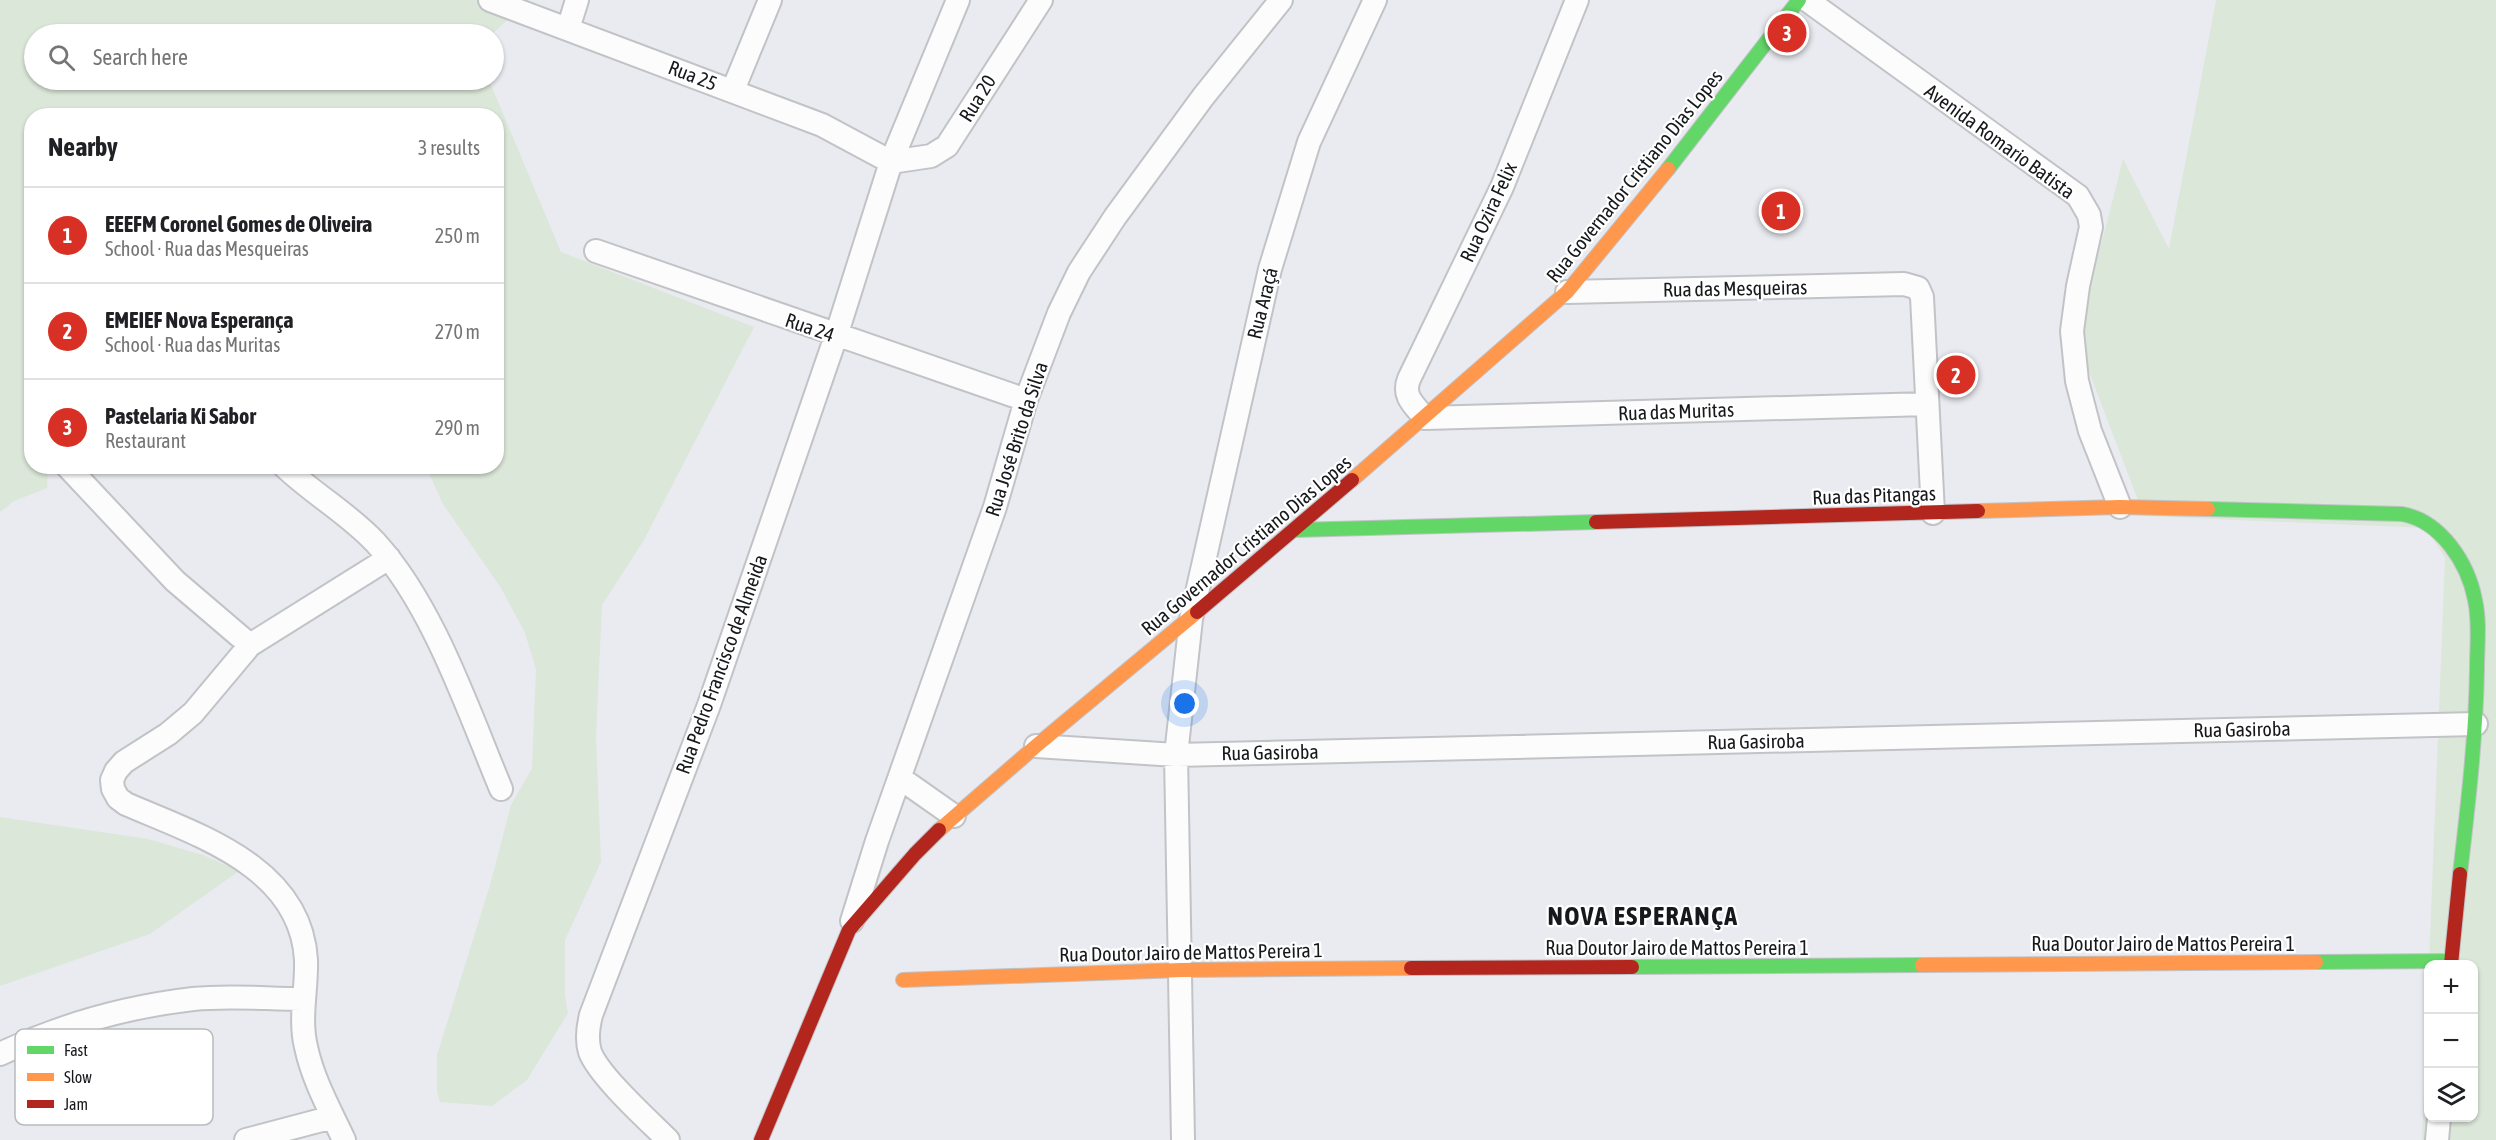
<!DOCTYPE html>
<meta charset="utf-8">
<style>
body{margin:0;font-family:"Asap Condensed",sans-serif;background:#f2f2f2;color:#202124}
.controls{position:absolute;right:18px;bottom:18px;display:grid;overflow:hidden;border-radius:12px;box-shadow:0 2px 4px #0004}
.controls button{width:54px;height:54px;display:grid;place-items:center;padding:0;border:0;border-bottom:2px solid #e0e0e0;background:#fff;color:#202124;font:30px sans-serif}
.you{position:absolute;left:1185px;top:704px;width:21px;height:21px;margin:-15px;border:4px solid #fff;border-radius:50%;background:#1a73e8;box-shadow:0 0 0 9px #1a73e833}
.badge{display:grid;place-items:center;width:39px;height:39px;border-radius:50%;background:#d93025;color:#fff;font-size:20px;font-weight:700}
.pin{position:absolute;translate:-50% -50%;border:3px solid #fff;box-shadow:0 2px 6px #0006}
.list{margin:0;padding:0;list-style:none}
h2{display:flex;justify-content:space-between;align-items:center;height:78px;margin:0;padding:0 24px;font-size:26px}
h2 small{font-size:20px;font-weight:400;color:#757577}
.list li{display:grid;grid-template-columns:39px 1fr auto;gap:18px;align-items:center;box-sizing:border-box;height:96px;padding:0 24px;border-top:2px solid #e0e0e0}
.list b{display:block;font-size:22px;white-space:nowrap}
.list p{margin:0;font-size:20px;white-space:nowrap;color:#757577}
.list em{font-size:20px;font-style:normal;color:#757577}
.icon{flex:none;width:33px;height:33px;fill:none;stroke:currentColor;stroke-width:2;stroke-linecap:round;stroke-linejoin:round}
.map{position:relative;flex:none;width:2496px;height:1140px;overflow:hidden}
.search{position:absolute;background:#fff;box-shadow:0 2px 4px #0004;left:24px;top:24px;width:480px;height:66px;display:flex;align-items:center;gap:15px;box-sizing:border-box;padding:0 21px;border-radius:33px;color:#757577;font-size:22px}
.panel{position:absolute;background:#fff;box-shadow:0 2px 4px #0004;left:24px;top:108px;width:480px;height:366px;border-radius:24px}
.map>svg:first-child{display:block}
.green{fill:#dbe7d9}
.lines{fill:none;stroke-linecap:round;stroke-linejoin:round}
.street-casing{stroke:#c1c3c7;stroke-width:26}
.fast-casing{stroke:#c1c3c7;stroke-width:16}
.slow-casing{stroke:#c1c3c7;stroke-width:16}
.jam-casing{stroke:#c1c3c7;stroke-width:16}
.street{stroke:#fcfcfd;stroke-width:22}
.fast{stroke:#63d668;stroke-width:14}
.slow{stroke:#ff974d;stroke-width:14}
.jam{stroke:#b3261e;stroke-width:14}
.labels{text-anchor:middle;dominant-baseline:central;stroke-width:4.5;stroke-linejoin:round;paint-order:stroke}
.street-label{font-size:20px;fill:#17181b;stroke:#fff}
.district-label{font-size:26px;font-weight:bold;letter-spacing:1.5px;fill:#17181b;stroke:#fff}
.key{fill:#fff;stroke:#b9babb;stroke-width:1.5}
.key-label{font-size:16px;fill:#17181b}
</style>
<div class="map">
<svg width="2496" height="1140" viewBox="0 0 2496 1140">
<rect width="100%" height="100%" fill="#eaebf0"/>
<path class="green" d="M 0,0 L 529,0 L 492,34 L 34,34 L 34,80 L 489,80 L 561,252 L 754,327 L 644,540 L 602,605 L 596,737 L 601,862 L 565,940 L 565,995 L 568,1013 L 527,1080 L 492,1106 L 440,1102 L 437,1091 L 437,1055 L 490,885 L 511,805 L 532,768 L 536,669 L 525,633 L 501,588 L 443,504 L 426,467 L 496,466 L 496,116 L 32,116 L 32,466 L 48,467 L 47,488 L 14,501 L 0,512 Z
M 2216,0 L 2496,0 L 2496,1140 L 2422,1140 L 2428,982 L 2428,1118 L 2474,1118 L 2474,964 L 2429,964 L 2445,558 L 2426,528 L 2144,516 L 2077,340 L 2086,289 L 2104,234 L 2123,159 L 2169,249 Z
M 0,817 L 148,839 L 203,855 L 239,871 L 150,934 L 0,986 Z"/>
<g class="lines">
<defs>
<path id="street" d="M 490,0 L 822,125 L 891,162
M 1577,0 L 1502,187 L 1409,379 C 1402,396 1414,405 1425,418 L 1927,404
M 1807,0 L 2078,196 L 2089,215 L 2091,227 L 2078,286 L 2072,331 L 2077,381 L 2090,431 L 2120,507
M 568,29 L 577,0
M 733,90 L 770,0
M 891,162 L 931,156 L 947,146 L 1041,0
M 596,251 L 1026,400
M 1567,292 L 1904,284 L 1918,288 L 1922,297 L 1933,513
M 67,466 L 175,581 L 250,645
M 284,466 C 313,494 348,513 375,542 C 433,605 468,710 501,789
M 1036,746 L 1176,755 L 2476,724
M 900,778 L 954,816
M 852,921 L 877,841 L 995,507 L 1026,400 L 1059,313 L 1079,272 L 1115,217 L 1203,97 L 1281,0
M 0,1054 C 61,1025 125,1007 193,999 C 228,995 267,999 303,999
M 246,1140 L 333,1117
M 344,1140 C 330,1110 313,1080 306,1047 C 299,1018 307,989 306,960 C 301,867 198,835 126,804 L 118,798 L 113,789 L 112,780 L 116,771 L 124,762 L 168,734 L 193,713 L 250,645 L 389,558
M 668,1140 C 648,1120 599,1076 590,1052 C 586,1039 588,1027 591,1015 L 709,705 L 836,336 L 891,162 L 958,0
M 1183,1140 L 1176,755 L 1191,619 L 1270,269 L 1309,142 L 1375,0
M 2437,1140 L 2439,1118"/>
<path id="fast" d="M 1668,169 L 1799,0
M 2208,509 L 2402,514 C 2441,521 2468,563 2475,600 C 2480,622 2477,646 2477,668 C 2476,737 2468,805 2460,874
M 1295,530 L 1596,522
M 2316,962 L 2451,961
M 1632,967 L 1922,965"/>
<path id="slow" d="M 1352,480 L 1567,292 L 1668,169
M 1978,511 L 2120,507 L 2208,509
M 939,830 L 1036,746 L 1197,612
M 1922,965 L 2316,962
M 903,980 L 1181,970 L 1411,968"/>
<path id="jam" d="M 1596,522 L 1978,511
M 1197,612 L 1352,480
M 2451,964 L 2460,874
M 1411,968 L 1632,967
M 761,1140 L 849,930 L 915,854 L 939,830"/>
</defs>
<use href="#street" class="street-casing"/>
<use href="#fast" class="fast-casing"/>
<use href="#slow" class="slow-casing"/>
<use href="#jam" class="jam-casing"/>
<use href="#street" class="street"/>
<use href="#fast" class="fast"/>
<use href="#slow" class="slow"/>
<use href="#jam" class="jam"/>
</g>
<g class="labels">
<g class="street-label">
<text transform="translate(693 75) rotate(21)">Rua 25</text>
<text transform="translate(977 98) rotate(-58)">Rua 20</text>
<text transform="translate(2000 141) rotate(36)">Avenida Romario Batista</text>
<text transform="translate(1634 176) rotate(-51)">Rua Governador Cristiano Dias Lopes</text>
<text transform="translate(1488 212) rotate(-65)">Rua Ozira Felix</text>
<text transform="translate(1735 288) rotate(-1)">Rua das Mesqueiras</text>
<text transform="translate(1262 303) rotate(-76)">Rua Araçá</text>
<text transform="translate(810 327) rotate(19)">Rua 24</text>
<text transform="translate(1676 411) rotate(-2)">Rua das Muritas</text>
<text transform="translate(1016 439) rotate(-72)">Rua José Brito da Silva</text>
<text transform="translate(1874 495) rotate(-2)">Rua das Pitangas</text>
<text transform="translate(1246 545) rotate(-40)">Rua Governador Cristiano Dias Lopes</text>
<text transform="translate(721 664) rotate(-70)">Rua Pedro Francisco de Almeida</text>
<text transform="translate(2242 729) rotate(-1)">Rua Gasiroba</text>
<text transform="translate(1756 741) rotate(-1)">Rua Gasiroba</text>
<text transform="translate(1270 752) rotate(-1)">Rua Gasiroba</text>
<text x="2163" y="943">Rua Doutor Jairo de Mattos Pereira 1</text>
<text x="1677" y="947">Rua Doutor Jairo de Mattos Pereira 1</text>
<text transform="translate(1191 952) rotate(-1)">Rua Doutor Jairo de Mattos Pereira 1</text>
</g>
<g class="district-label">
<text x="1643" y="916">NOVA ESPERANÇA</text>
</g>
</g>
<rect x="15" y="1029" width="198" height="96" rx="9" class="key"/>
<rect x="27" y="1046" width="27" height="8" fill="#63d668"/>
<rect x="27" y="1073" width="27" height="8" fill="#ff974d"/>
<rect x="27" y="1100" width="27" height="8" fill="#b3261e"/>
<g class="key-label">
<text x="64" y="1056">Fast</text>
<text x="64" y="1083">Slow</text>
<text x="64" y="1110">Jam</text>
</g>
</svg>
<div class="controls">
<button>+</button>
<button>−</button>
<button><svg class="icon" aria-label="layers" viewBox="0 0 24 24"><path d="M12 4l9 5-9 5-9-5zM3 14l9 5 9-5"/></svg></button>
</div>
<div class="you"></div>
<div class="pin badge" style="left:1781px;top:211px">1</div>
<div class="pin badge" style="left:1956px;top:375px">2</div>
<div class="pin badge" style="left:1787px;top:33px">3</div>
<div class="search"><svg class="icon" aria-label="search" viewBox="0 0 24 24"><circle cx="10" cy="10" r="6"/><path d="M15 15l6 6"/></svg>Search here</div>
<section class="panel">
<h2>Nearby<small>3 results</small></h2>
<ul class="list">
<li><span class="badge">1</span><div><b>EEEFM Coronel Gomes de Oliveira</b><p>School · Rua das Mesqueiras</p></div><em>250 m</em></li>
<li><span class="badge">2</span><div><b>EMEIEF Nova Esperança</b><p>School · Rua das Muritas</p></div><em>270 m</em></li>
<li><span class="badge">3</span><div><b>Pastelaria Ki Sabor</b><p>Restaurant</p></div><em>290 m</em></li>
</ul>
</section>
</div>
